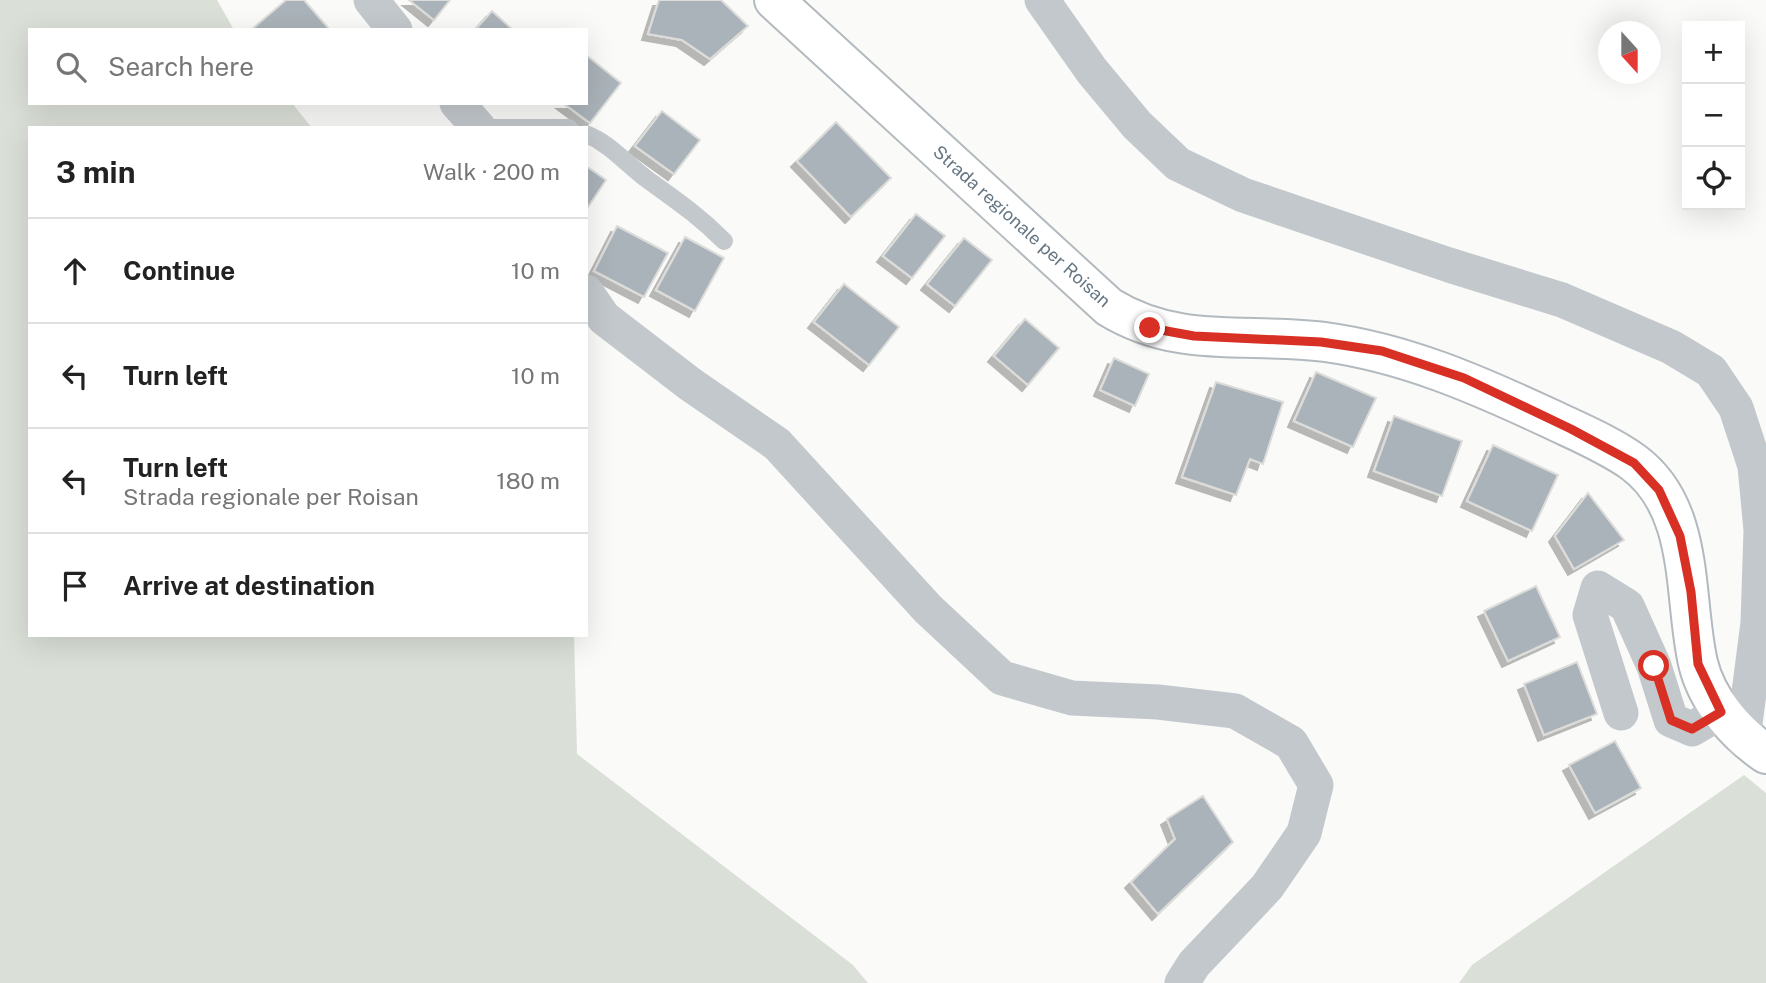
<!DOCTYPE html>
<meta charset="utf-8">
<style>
body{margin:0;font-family:"Public Sans",sans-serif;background:#f2f2f2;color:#222}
.controls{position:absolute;right:21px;top:21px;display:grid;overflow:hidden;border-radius:0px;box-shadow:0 7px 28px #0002}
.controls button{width:63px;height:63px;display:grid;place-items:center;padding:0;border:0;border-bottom:2px solid #e0e0e0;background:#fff;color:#222;font:35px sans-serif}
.compass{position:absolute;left:1598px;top:21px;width:63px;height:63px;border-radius:50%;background:#fff;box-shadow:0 7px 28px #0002;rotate:159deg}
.stop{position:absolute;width:21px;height:21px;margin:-16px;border:5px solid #d93025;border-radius:50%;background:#fff}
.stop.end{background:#d93025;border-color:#fff;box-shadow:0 2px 7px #0008}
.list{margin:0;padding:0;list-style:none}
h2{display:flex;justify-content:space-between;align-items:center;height:91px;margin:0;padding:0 28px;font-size:30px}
h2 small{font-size:23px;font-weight:400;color:#767676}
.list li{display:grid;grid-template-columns:46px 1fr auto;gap:21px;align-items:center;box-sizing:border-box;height:105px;padding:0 28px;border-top:2px solid #e0e0e0}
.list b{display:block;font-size:26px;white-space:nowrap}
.list p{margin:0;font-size:23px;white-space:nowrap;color:#767676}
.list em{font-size:23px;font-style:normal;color:#767676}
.icon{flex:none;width:38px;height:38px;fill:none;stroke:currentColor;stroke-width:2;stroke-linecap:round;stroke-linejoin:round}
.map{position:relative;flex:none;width:1766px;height:983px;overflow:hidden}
.search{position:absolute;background:#fff;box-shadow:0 7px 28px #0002;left:28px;top:28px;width:560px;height:77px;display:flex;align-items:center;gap:18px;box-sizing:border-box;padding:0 24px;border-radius:0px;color:#767676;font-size:26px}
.panel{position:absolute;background:#fff;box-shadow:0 7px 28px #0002;left:28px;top:126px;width:560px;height:511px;border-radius:0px}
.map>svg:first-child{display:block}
.green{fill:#dadfd7}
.building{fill:#aab3b9;stroke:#dcdcda;stroke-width:2;filter:url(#shadow)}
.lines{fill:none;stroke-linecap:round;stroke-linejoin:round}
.secondary-casing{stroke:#b3babf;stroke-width:42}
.service{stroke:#c3c8cc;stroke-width:18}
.minor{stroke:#c3c8cc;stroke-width:35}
.secondary{stroke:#fff;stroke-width:38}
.route{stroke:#d93025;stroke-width:9}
.labels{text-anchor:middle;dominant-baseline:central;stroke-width:7;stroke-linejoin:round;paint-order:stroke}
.street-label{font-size:18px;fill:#657683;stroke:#fff}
</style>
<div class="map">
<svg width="1766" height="983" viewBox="0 0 1766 983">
<defs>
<filter id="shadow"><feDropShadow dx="-6" dy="6" stdDeviation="0" flood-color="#0004"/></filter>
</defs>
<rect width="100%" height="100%" fill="#fafaf8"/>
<path class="green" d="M 0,0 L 217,0 L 234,30 L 30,30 L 30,103 L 292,103 L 312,128 L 30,128 L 30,635 L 574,635 L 577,754 L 853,965 L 868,983 L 0,983 Z
M 1744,775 L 1766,793 L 1766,983 L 1459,983 L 1472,965 Z"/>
<path class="building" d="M 286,0 L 304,0 L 330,30 L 251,30 Z
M 409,0 L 450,0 L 434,20 Z
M 659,0 L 721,0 L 748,26 L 710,59 L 682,40 L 648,34 Z
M 492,11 L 513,30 L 475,30 Z
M 586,55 L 621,83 L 590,123 L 563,103 L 586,103 Z
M 662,111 L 700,140 L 674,174 L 635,146 Z
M 836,122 L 891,178 L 851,217 L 797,161 Z
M 586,166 L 606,180 L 586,210 Z
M 916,214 L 945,236 L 912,278 L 883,256 Z
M 617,226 L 668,253 L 644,297 L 594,271 Z
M 685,237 L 724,258 L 695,311 L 656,290 Z
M 964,238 L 992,260 L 955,306 L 927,284 Z
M 844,284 L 899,327 L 869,365 L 814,322 Z
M 1025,319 L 1059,348 L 1028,385 L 994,356 Z
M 1114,358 L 1149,374 L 1135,406 L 1100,390 Z
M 1316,372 L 1376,398 L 1353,447 L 1294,421 Z
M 1216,382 L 1283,402 L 1263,464 L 1250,459 L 1236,495 L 1182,477 Z
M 1394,416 L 1462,441 L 1442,496 L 1374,471 Z
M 1493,445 L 1558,475 L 1532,531 L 1467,501 Z
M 1588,493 L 1624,540 L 1574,569 L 1555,536 Z
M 1536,586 L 1560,637 L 1508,661 L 1484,611 Z
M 1577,662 L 1597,714 L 1544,735 L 1524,684 Z
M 1615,741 L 1641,788 L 1595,813 L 1569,765 Z
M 1203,796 L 1233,842 L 1158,914 L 1131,882 L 1175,839 L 1167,819 Z"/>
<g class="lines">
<defs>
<path id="secondary" d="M 774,0 L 1109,307 C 1179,350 1248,332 1325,342 C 1405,353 1476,384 1549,418 C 1576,431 1608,444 1633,462 C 1696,508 1683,598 1698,663 C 1707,701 1736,733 1766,754"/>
</defs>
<use href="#secondary" class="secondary-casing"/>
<path class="service" d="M 488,128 L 569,128
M 586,134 C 611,144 626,164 648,180 C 677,201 698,215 724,241"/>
<path class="minor" d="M 371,0 L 395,30
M 1042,0 L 1092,71 L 1137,125 L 1178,164 L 1243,195 L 1449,265 L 1562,300 L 1671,347 L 1711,371 L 1736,408 L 1755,466 L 1761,530 L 1758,623 L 1743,739
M 457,103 L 479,128
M 586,292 L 604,318 L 690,384 L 777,444 L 928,609 L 1002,678 L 1072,698 L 1158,702 L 1235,711 L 1291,743 L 1316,785 L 1304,833 L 1267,887 L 1194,964 L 1182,983
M 1621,713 L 1590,615 L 1598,588 L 1627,606 L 1654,666 L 1671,720 L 1692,729 L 1721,712"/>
<use href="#secondary" class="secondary"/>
</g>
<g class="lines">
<path class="route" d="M 1150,328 L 1194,336 L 1321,342 L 1382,351 L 1464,378 L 1571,429 L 1634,463 L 1659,490 L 1680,536 L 1691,592 L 1698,664 L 1721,712 L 1692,729 L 1671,720 L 1654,666"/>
</g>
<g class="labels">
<g class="street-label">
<text transform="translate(1022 226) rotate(42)">Strada regionale per Roisan</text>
</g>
</g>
</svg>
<div class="controls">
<button>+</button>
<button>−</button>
<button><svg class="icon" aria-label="locate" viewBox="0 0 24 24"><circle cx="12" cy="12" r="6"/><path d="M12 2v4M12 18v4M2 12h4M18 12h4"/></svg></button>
</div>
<svg class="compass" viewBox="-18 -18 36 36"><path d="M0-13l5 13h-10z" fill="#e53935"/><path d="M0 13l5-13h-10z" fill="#767676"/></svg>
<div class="stop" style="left:1654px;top:666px"></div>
<div class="stop end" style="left:1150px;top:328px"></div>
<div class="search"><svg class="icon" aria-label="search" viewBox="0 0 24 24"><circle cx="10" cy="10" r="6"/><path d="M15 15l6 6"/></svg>Search here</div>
<section class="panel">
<h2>3 min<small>Walk · 200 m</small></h2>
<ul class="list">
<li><svg class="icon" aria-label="ahead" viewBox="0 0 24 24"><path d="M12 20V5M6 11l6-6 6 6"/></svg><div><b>Continue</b></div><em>10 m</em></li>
<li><svg class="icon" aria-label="left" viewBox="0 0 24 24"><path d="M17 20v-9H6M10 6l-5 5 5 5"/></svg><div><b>Turn left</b></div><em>10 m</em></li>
<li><svg class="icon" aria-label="left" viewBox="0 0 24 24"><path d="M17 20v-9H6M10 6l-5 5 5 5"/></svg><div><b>Turn left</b><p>Strada regionale per Roisan</p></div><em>180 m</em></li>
<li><svg class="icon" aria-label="arrive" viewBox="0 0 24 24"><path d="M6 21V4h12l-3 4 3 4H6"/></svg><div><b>Arrive at destination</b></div></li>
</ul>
</section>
</div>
